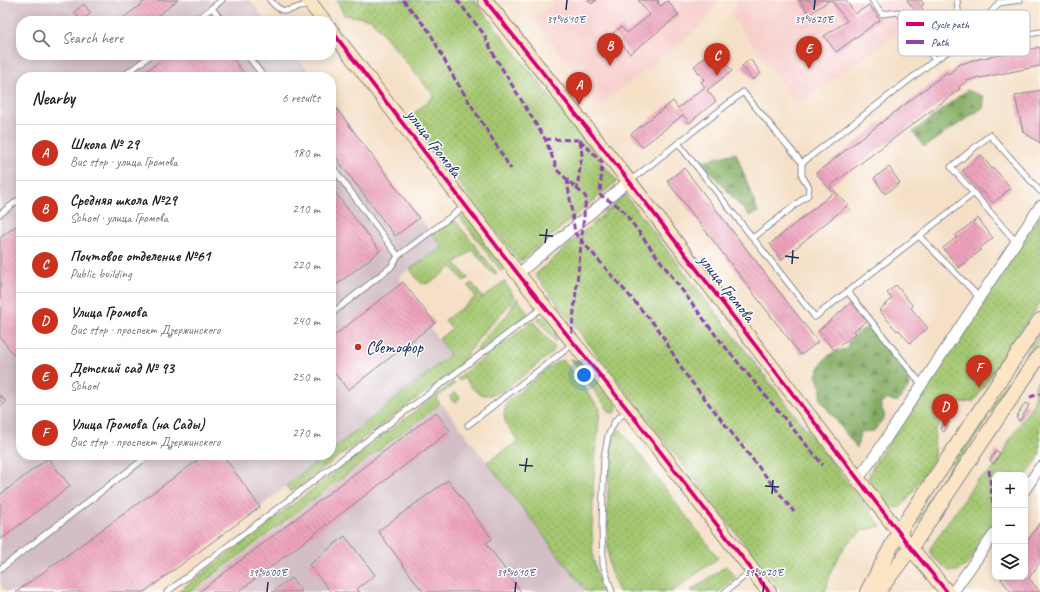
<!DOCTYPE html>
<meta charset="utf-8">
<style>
body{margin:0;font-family:Caveat,sans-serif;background:#f6f6f6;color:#202124}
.controls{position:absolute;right:12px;bottom:12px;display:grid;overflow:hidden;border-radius:8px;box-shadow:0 2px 10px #0003}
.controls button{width:36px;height:36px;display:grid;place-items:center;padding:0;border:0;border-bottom:1px solid #e0e0e0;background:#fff;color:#202124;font:20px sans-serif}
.you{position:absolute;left:584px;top:375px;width:14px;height:14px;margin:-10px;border:3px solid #fff;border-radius:50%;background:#1a73e8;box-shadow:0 0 0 6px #1a73e833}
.badge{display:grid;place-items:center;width:26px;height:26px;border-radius:50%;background:#c8321e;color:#fff;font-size:13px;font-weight:700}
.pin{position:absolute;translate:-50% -33px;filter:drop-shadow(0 1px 2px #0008)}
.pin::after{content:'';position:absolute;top:21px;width:14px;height:12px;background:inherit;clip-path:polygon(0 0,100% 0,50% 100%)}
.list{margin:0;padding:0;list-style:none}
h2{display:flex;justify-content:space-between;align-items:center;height:52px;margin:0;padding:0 16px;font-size:17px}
h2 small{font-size:13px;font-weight:400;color:#757577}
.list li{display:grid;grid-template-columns:26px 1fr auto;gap:12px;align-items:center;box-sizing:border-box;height:56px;padding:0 16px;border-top:1px solid #e0e0e0}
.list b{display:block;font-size:15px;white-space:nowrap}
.list p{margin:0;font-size:13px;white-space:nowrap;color:#757577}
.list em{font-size:13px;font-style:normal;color:#757577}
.icon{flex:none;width:22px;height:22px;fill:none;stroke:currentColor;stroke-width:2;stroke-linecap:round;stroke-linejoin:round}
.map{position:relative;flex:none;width:1040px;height:592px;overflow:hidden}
.search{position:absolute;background:#fff;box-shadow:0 2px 10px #0003;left:16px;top:16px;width:320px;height:44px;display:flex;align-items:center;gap:10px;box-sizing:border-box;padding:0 14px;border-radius:16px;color:#757577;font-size:15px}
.panel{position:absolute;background:#fff;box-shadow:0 2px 10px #0003;left:16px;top:72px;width:320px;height:388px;border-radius:16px}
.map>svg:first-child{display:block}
.built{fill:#f7d0ce}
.industrial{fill:#d2bec4}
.grass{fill:url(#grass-dots);stroke:#607b67}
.forest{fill:url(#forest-firs);stroke:#4f6e60}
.building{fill:url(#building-back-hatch)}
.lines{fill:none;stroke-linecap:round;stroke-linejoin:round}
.lane-casing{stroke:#888892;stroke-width:7}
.street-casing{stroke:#888892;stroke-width:12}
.secondary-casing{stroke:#888892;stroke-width:16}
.lane{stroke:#fff;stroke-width:5}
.street{stroke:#fff;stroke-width:10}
.secondary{stroke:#fce5c4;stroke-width:14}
.quiet{stroke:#8e44ad;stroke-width:3;stroke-dasharray:6 3;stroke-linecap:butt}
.cycleway-casing{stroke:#fff;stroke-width:6}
.cycleway{stroke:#d6006c;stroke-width:4}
.ticks{fill:none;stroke:#1b2f5e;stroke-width:1.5}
.poi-dot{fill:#c8321e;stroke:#fff;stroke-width:1.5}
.labels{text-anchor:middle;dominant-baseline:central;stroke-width:3;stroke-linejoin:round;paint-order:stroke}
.street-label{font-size:17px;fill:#1b2f5e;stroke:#fff}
.poi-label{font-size:17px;fill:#1b2f5e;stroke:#fff;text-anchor:start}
.key{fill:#fff;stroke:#bbc1cf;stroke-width:1}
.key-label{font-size:11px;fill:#1b2f5e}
.ticks-label{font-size:10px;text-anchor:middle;fill:#1b2f5e;stroke:#fff;stroke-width:3;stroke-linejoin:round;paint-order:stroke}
</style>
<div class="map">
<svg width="1040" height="592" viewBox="0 0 1040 592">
<defs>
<pattern id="grass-dots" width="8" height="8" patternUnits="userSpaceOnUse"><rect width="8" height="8" fill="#a4c770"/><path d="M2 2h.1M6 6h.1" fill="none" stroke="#85a25f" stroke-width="1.8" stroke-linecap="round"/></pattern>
<pattern id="forest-firs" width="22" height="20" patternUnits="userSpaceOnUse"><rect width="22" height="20" fill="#83ac62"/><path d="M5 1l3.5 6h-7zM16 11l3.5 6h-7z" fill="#6a8c54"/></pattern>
<pattern id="building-back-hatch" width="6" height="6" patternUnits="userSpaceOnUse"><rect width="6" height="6" fill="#eea3bb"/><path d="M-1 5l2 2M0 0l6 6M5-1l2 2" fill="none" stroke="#c0859b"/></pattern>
</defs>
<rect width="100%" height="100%" fill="#fff"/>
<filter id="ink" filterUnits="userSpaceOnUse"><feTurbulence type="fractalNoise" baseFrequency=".025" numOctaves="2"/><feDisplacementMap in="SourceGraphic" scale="8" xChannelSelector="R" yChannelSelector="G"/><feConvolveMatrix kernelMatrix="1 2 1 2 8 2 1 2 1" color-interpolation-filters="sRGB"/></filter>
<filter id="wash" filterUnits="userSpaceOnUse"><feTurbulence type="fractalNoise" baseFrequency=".012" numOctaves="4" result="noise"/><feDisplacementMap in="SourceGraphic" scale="16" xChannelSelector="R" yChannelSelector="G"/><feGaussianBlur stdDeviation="0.9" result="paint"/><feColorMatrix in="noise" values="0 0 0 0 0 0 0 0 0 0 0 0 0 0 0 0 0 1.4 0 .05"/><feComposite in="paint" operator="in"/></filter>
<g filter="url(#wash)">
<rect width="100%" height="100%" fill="#f5e0c7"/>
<path class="built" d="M 552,0 L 719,0 L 701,26 L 600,106 L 534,19 L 554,3 Z
M 739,0 L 921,0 L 921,6 L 929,17 L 938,11 L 946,21 L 930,32 L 920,19 L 797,105 L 730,14 Z"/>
<path class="industrial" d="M 0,0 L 250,0 L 267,21 L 21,21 L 21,55 L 295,55 L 313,77 L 21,77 L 21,455 L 325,455 L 260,507 L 144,592 L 6,592 L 0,585 Z
M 331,101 L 442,247 L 399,277 L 435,323 L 430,328 L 450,355 L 331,451 Z
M 442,404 L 587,592 L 194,592 Z"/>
<path class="grass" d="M 337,0 L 474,0 L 617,181 L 520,262 L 408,118 L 434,96 L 371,19 L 344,15 Z
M 625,195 L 881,526 L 862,531 L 845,546 L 832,569 L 825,592 L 782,592 L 535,275 Z
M 466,210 L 506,265 L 505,269 L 501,271 L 459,216 Z
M 1040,215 L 1040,303 L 974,401 L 952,405 L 935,431 L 934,459 L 905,503 L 898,508 C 886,506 879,499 874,489 C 872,486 870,483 869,480 C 868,474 873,467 876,462 Z
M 453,218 L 497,273 L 495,274 L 491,272 L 473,250 L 455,263 L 468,278 L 464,281 L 453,268 L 451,267 C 444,272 428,289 420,282 C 416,279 413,273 410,269 L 442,247 L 432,234 Z
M 504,281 L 514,297 L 511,303 L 481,335 L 458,368 L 291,492 L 286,486 L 325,455 L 331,455 L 331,451 L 450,355 L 439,339 L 452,329 L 445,320 L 476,297 L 468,286 L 472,283 L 483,298 Z
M 517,298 L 529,315 L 471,358 L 486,336 L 508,314 Z
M 540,317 L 548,318 L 557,330 L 556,342 L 537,318 Z
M 533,321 L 555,348 L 552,353 L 502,392 C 480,399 477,394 464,378 L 459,381 L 457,378 Z
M 1040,332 L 1040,340 L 991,413 L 987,411 Z
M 570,359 L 584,363 L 616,400 L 617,409 L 615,413 L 610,412 Z
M 563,360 L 600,409 L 594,474 L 592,532 L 593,558 L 599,582 L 603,592 L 587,592 L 487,462 L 518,441 L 506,424 L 504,414 L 507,402 L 547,369 L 557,362 Z
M 1040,378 L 1040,455 L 1025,478 L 1025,475 L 995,475 L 995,523 L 968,564 L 958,571 L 949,571 L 936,560 L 931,554 L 931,547 L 977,480 L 993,470 L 1005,451 L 1009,441 L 1034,402 L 1035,386 Z
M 453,382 L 455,384 L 436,398 L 440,404 L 191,592 L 178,592 Z
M 455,392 L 460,398 L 454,403 L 449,397 Z
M 984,415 L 988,418 L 920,521 L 916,524 L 917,518 Z
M 620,429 L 718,558 L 672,592 L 619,592 L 610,570 L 608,552 L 607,516 L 609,462 L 611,447 L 616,433 Z
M 726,566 L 736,577 L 719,592 L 689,592 Z"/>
<path class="forest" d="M 967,90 L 983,96 L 984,107 L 924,147 L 913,132 Z
M 736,153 L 758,212 L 749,216 L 701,161 Z
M 871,326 L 907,370 L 910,386 L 897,402 L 888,399 L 880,404 L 885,416 L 874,431 L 860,432 L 857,448 L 820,399 L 821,388 L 816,375 C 824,357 828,353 848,349 L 848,342 L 860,331 Z"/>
<g id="blocks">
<path class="building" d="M 147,0 L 178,0 L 151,21 L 119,21 Z
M 588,0 L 597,0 L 591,4 Z
M 638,0 L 658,0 L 659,2 L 657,2 L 660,6 L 668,1 L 679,15 L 630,54 L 613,33 L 621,27 L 627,33 L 650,15 Z
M 799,0 L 830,0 L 809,14 Z
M 831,0 L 846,0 L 855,14 L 869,5 L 880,20 L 836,52 L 824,36 L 847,21 Z
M 907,0 L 921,0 L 924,4 L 921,6 L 929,18 L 938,11 L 946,21 L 930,32 Z
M 84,4 L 91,13 L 81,21 L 74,12 Z
M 1040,47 L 1040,66 L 980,78 L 979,77 L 967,81 L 959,87 L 960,89 L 830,186 L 848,205 L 781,260 L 770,244 L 833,193 L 816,173 L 947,72 L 949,74 L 958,65 L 968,62 L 969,61 Z
M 715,49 L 732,71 L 707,90 L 716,101 L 689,123 L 683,115 L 642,147 L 631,134 L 673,101 L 678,108 L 705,87 L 701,82 L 704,80 L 694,66 Z
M 168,55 L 230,55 L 247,77 L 139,77 Z
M 750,59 L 761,73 L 753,80 L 742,66 Z
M 309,72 L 313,77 L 303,77 Z
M 1040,90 L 1040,143 L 1023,132 L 1015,96 Z
M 331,101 L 419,218 L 395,236 L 331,151 Z
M 981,155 L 992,169 L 994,168 L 1011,188 L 993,203 L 983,192 L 982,193 L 962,171 Z
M 889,167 L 900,183 L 885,194 L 874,178 Z
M 684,168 L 818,342 L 801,355 L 667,181 Z
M 331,187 L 380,251 L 331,289 Z
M 978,218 L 993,238 L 980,248 L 981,250 L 959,268 L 943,248 L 957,237 L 955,236 Z
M 21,222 L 21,364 L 0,337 L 0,238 Z
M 403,282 L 435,323 L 348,390 L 331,368 L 331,338 Z
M 896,285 L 913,306 L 911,308 L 928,328 L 910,343 L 899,330 L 897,331 L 879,310 L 892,299 L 887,293 Z
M 852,302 L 859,311 L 861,309 L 869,319 L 854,331 L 856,333 L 834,350 L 818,331 Z
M 0,395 L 6,402 L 0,407 Z
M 1025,403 L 1029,405 L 1020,421 L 1016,418 Z
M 436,412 L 450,431 L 238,592 L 199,592 Z
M 946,419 L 950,422 L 944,432 L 940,429 Z
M 996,451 L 1000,453 L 994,464 L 990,461 Z
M 205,455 L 223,455 L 260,507 L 144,592 L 16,592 Z
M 48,458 L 70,486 L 0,540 L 0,495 Z
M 448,480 L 492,539 L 486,543 L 521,592 L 423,592 L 378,531 Z
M 1040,523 L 1040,562 L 1029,578 L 1040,592 L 1011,592 L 1001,579 L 1002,577 L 1025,577 L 1025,544 Z
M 345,536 L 375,575 L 357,589 L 360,592 L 331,592 L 309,565 Z
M 291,578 L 302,592 L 272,592 Z"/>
</g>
</g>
<g filter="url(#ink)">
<use href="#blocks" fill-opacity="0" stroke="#888892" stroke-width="1"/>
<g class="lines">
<defs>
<path id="lane" d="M 270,0 C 287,22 294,2 310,7
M 872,0 L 882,14 L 898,12 L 935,60
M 957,0 L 962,46
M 999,2 L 999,3 L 1020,0
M 212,8 L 222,21
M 195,21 L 222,0
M 962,46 L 999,3
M 247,55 L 264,77
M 122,77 L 151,55
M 678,143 L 815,317 L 974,193
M 331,165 L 398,256
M 630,181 L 743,92 L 802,163
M 0,214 L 21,198
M 919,236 L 980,298
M 753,238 L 808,195 L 809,187 L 802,176 L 802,163 L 935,60 L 950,50 L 962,46 L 1040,32
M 1016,242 L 951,167 L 990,135 L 1040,191
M 848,292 L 922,385
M 331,314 L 391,267 L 398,256 L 465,206
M 468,425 L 573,344
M 0,569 L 149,455
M 167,592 L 543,307
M 612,592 L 603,564 L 602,527 L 604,457 L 608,436 L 615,421 L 628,410
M 725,592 L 751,571"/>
<path id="street" d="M 518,274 L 629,181
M 858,479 L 878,451 L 1040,206
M 1025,490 L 1040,467
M 953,592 L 995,533"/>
<path id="secondary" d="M 308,0 L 324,21
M 485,0 L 629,181 L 911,548 L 947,592
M 331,30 L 518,274 L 628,410 L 769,592
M 867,592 L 899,532 L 1040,320
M 878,592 L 911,548 L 1040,355"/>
</defs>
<use href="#lane" class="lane-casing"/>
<use href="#street" class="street-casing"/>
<use href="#secondary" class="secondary-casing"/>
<use href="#lane" class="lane"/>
<use href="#street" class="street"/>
<use href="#secondary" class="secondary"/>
<path class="quiet" d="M 403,0 L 429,31 L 453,76 L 511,169
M 457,0 L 483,33 L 495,57 L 545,139 L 558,171 L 586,197 L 571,339
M 545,139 L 580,140 L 582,154 L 577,189
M 580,140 L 602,162 L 600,195 L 621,208 L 717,337 L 823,465
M 567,179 L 575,233 L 659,330 L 683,371 L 794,512
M 1030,397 L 1040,394
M 989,470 L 995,519"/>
<defs>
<path id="cycleway" d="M 485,0 L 629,181 L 911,548 L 947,592
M 331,30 L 518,274 L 628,410 L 769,592"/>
</defs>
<use href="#cycleway" class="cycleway-casing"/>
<use href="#cycleway" class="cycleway"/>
</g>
</g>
<path class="ticks" d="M 566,10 L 567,0M 814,10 L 815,0M 539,235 L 553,236M 545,243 L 547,229M 785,256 L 799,258M 792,264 L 793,250M 519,465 L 533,466M 525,472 L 527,458M 765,486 L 779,487M 772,494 L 773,480M 267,592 L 268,582M 515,592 L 516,582M 763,592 L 764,582"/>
<circle class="poi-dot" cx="358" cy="347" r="4"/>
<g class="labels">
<g class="street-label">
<text transform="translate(434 143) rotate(53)">улица Громова</text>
<text transform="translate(727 288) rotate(52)">улица Громова</text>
</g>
<g class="poi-label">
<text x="366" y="347">Светофор</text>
</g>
</g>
<rect x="898" y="10" width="132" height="46" rx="6" class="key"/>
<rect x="906" y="22" width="18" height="4" fill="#d6006c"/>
<rect x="906" y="40" width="18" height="4" fill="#8e44ad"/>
<g class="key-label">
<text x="931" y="28">Cycle path</text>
<text x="931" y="46">Path</text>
</g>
<g class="ticks-label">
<text x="566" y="23">39°46'10"E</text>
<text x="814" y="23">39°46'20"E</text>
<text x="268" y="576">39°46'00"E</text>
<text x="516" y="576">39°46'10"E</text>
<text x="764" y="576">39°46'20"E</text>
</g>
</svg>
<div class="controls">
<button>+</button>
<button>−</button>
<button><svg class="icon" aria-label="layers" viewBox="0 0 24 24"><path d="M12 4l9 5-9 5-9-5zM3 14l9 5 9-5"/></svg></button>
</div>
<div class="you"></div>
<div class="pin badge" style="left:579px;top:105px">A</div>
<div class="pin badge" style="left:610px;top:66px">B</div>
<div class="pin badge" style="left:717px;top:76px">C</div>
<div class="pin badge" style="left:945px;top:427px">D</div>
<div class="pin badge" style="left:809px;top:69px">E</div>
<div class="pin badge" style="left:979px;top:388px">F</div>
<div class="search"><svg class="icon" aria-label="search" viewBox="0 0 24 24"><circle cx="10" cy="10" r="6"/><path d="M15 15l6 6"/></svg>Search here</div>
<section class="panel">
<h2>Nearby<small>6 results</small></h2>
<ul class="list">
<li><span class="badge">A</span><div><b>Школа № 29</b><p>Bus stop · улица Громова</p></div><em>180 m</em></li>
<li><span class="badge">B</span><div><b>Средняя школа №29</b><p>School · улица Громова</p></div><em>210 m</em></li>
<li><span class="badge">C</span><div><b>Почтовое отделение №61</b><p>Public building</p></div><em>220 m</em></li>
<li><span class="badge">D</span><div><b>Улица Громова</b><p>Bus stop · проспект Дзержинского</p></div><em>240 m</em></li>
<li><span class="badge">E</span><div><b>Детский сад № 93</b><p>School</p></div><em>250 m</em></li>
<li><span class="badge">F</span><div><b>Улица Громова (на Сады)</b><p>Bus stop · проспект Дзержинского</p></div><em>270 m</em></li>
</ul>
</section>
</div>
